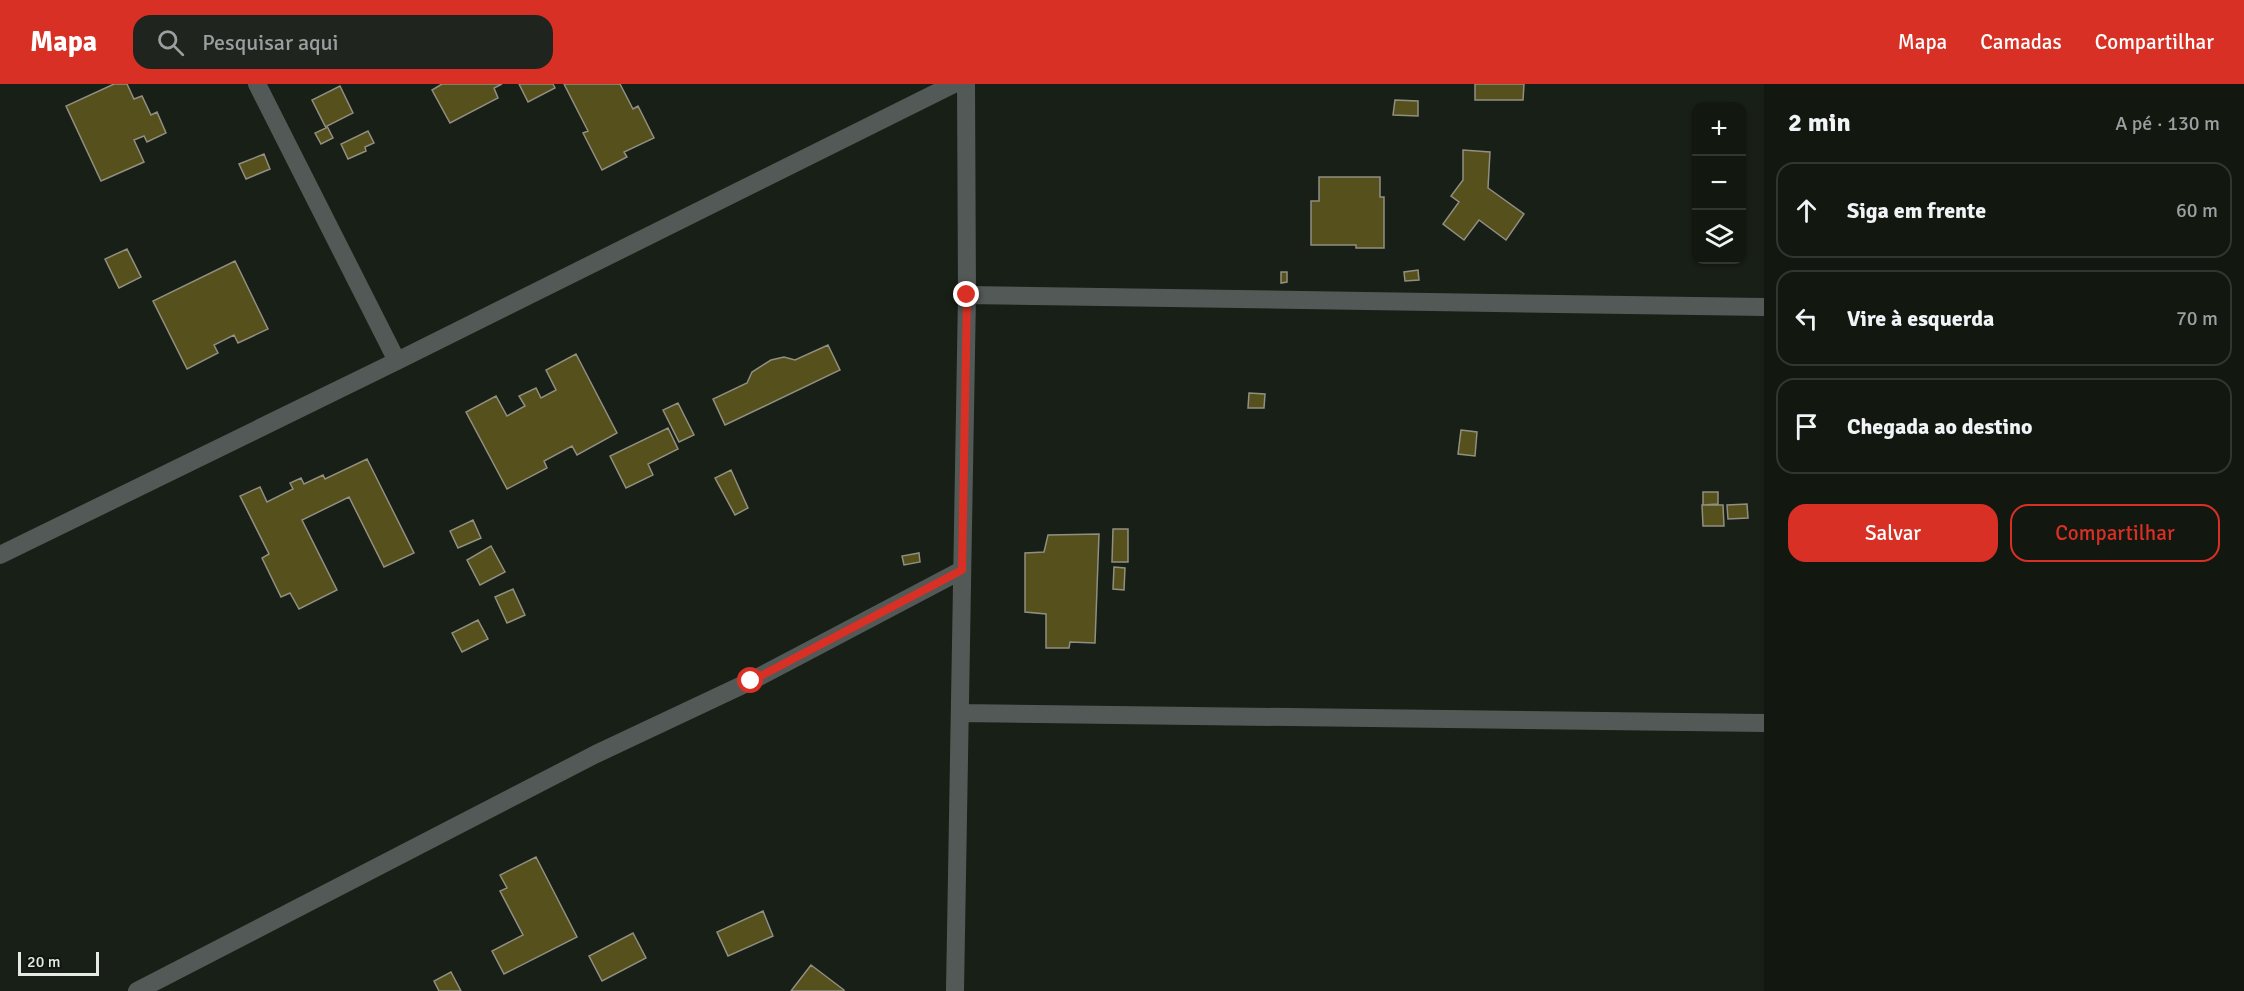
<!DOCTYPE html>
<html lang="pt">
<meta charset="utf-8">
<style>
body{margin:0;font-family:Signika,sans-serif;background:#1f241e;color:#f1f3f6}
.controls{position:absolute;right:18px;top:18px;display:grid;overflow:hidden;border-radius:12px;box-shadow:0 2px 4px #0004}
.controls button{width:54px;height:54px;display:grid;place-items:center;padding:0;border:0;border-bottom:2px solid #313630;background:#121710;color:#f1f3f6;font:30px sans-serif}
.scale{position:absolute;left:18px;bottom:15px;width:81px;box-sizing:border-box;padding-left:6px;border:3px solid #e5eae4;border-top:0;font-size:16px;line-height:21px;white-space:nowrap;color:#e5eae4;-webkit-text-stroke:4px #0f160d;paint-order:stroke}
.stop{position:absolute;width:18px;height:18px;margin:-14px;border:4px solid #d93025;border-radius:50%;background:#fff}
.stop.end{background:#d93025;border-color:#fff;box-shadow:0 2px 6px #0008}
.list{margin:0;padding:0;list-style:none}
h2{display:flex;justify-content:space-between;align-items:center;height:78px;margin:0;padding:0 24px;font-size:26px}
h2 small{font-size:20px;font-weight:400;color:#9c9f9f}
.list li{display:grid;grid-template-columns:39px 1fr auto;gap:18px;align-items:center;box-sizing:border-box;height:96px;margin:0 12px 12px;padding:0 12px;border:2px solid #313630;border-radius:18px}
.list b{display:block;font-size:22px;white-space:nowrap}
.list em{font-size:20px;font-style:normal;color:#9c9f9f}
.actions{display:flex;gap:12px;padding:18px 24px}
.actions a{flex:1;padding:14px 0;border:2px solid #d93025;border-radius:18px;text-align:center;font-size:21px;color:#d93025}
.actions .main{background:#d93025;color:#fff}
.icon{flex:none;width:33px;height:33px;fill:none;stroke:currentColor;stroke-width:2;stroke-linecap:round;stroke-linejoin:round}
.map{position:relative;flex:none;width:1764px;height:907px;overflow:hidden}
header{display:flex;align-items:center;gap:36px;box-sizing:border-box;height:84px;padding:0 30px;background:#d93025;color:#fff}
header strong{font-size:28px}
nav{display:flex;gap:33px;margin-inline-start:auto;font-size:21px}
.search{width:420px;height:54px;background:#1f241e;display:flex;align-items:center;gap:15px;box-sizing:border-box;padding:0 21px;border-radius:18px;color:#9c9f9f;font-size:22px}
main{display:flex}
aside{flex:1;background:#121710}
.map>svg:first-child{display:block}
.building{fill:#56511c;stroke:#908f82;stroke-width:1.5}
.lines{fill:none;stroke-linecap:round;stroke-linejoin:round}
.minor{stroke:#535957;stroke-width:18}
.route{stroke:#d93025;stroke-width:8}
</style>
<header>
<strong>Mapa</strong>
<div class="search"><svg class="icon" aria-label="search" viewBox="0 0 24 24"><circle cx="10" cy="10" r="6"/><path d="M15 15l6 6"/></svg>Pesquisar aqui</div>
<nav><a>Mapa</a><a>Camadas</a><a>Compartilhar</a></nav>
</header>
<main>
<div class="map">
<svg width="1764" height="907" viewBox="0 0 1764 907">
<rect width="100%" height="100%" fill="#181f16"/>
<path class="building" d="M 114,0 L 127,0 L 134,15 L 142,12 L 151,31 L 157,28 L 166,49 L 147,58 L 144,52 L 134,56 L 144,78 L 101,97 L 66,22 Z
M 442,0 L 502,0 L 494,4 L 498,14 L 450,39 L 432,6 Z
M 519,0 L 553,0 L 555,4 L 528,18 Z
M 564,0 L 620,0 L 633,25 L 638,22 L 654,54 L 624,68 L 627,73 L 602,86 L 583,49 L 588,47 Z
M 1475,0 L 1524,0 L 1523,16 L 1475,16 Z
M 340,2 L 353,29 L 327,42 L 333,54 L 321,60 L 315,49 L 326,44 L 312,16 Z
M 1395,16 L 1418,17 L 1418,32 L 1393,31 Z
M 368,47 L 374,59 L 365,63 L 366,67 L 348,75 L 341,60 Z
M 1463,66 L 1490,68 L 1488,104 L 1524,130 L 1506,156 L 1479,136 L 1464,156 L 1443,140 L 1459,118 L 1451,112 L 1463,96 Z
M 264,70 L 270,85 L 246,95 L 239,80 Z
M 1319,93 L 1380,93 L 1380,113 L 1384,113 L 1384,164 L 1356,164 L 1356,161 L 1311,161 L 1311,117 L 1319,117 Z
M 127,165 L 141,193 L 119,204 L 105,175 Z
M 235,177 L 268,245 L 238,259 L 234,251 L 214,261 L 218,269 L 187,285 L 153,217 Z
M 1418,186 L 1419,196 L 1405,197 L 1404,188 Z
M 1281,188 L 1287,188 L 1287,198 L 1281,199 Z
M 828,261 L 840,286 L 725,341 L 713,315 L 747,299 L 752,288 L 771,276 L 784,273 L 795,276 Z
M 576,270 L 617,349 L 577,371 L 572,362 L 544,377 L 547,384 L 507,405 L 466,328 L 496,312 L 507,332 L 525,322 L 519,312 L 536,304 L 541,314 L 556,306 L 546,286 Z
M 1249,309 L 1265,310 L 1264,324 L 1248,324 Z
M 678,319 L 694,351 L 679,358 L 663,326 Z
M 668,344 L 678,365 L 648,380 L 653,391 L 626,404 L 610,372 Z
M 1461,346 L 1477,348 L 1475,372 L 1458,370 Z
M 367,375 L 414,469 L 384,483 L 349,413 L 302,436 L 337,506 L 299,525 L 290,509 L 281,513 L 262,474 L 269,470 L 240,412 L 260,403 L 267,418 L 293,405 L 290,399 L 301,394 L 304,400 L 323,391 L 325,395 Z
M 731,386 L 748,424 L 735,431 L 715,394 Z
M 1703,408 L 1718,408 L 1718,420 L 1703,421 Z
M 1747,420 L 1748,434 L 1728,435 L 1727,421 Z
M 1702,421 L 1723,421 L 1724,442 L 1703,442 Z
M 473,436 L 481,454 L 458,464 L 450,447 Z
M 1113,445 L 1128,445 L 1128,478 L 1112,478 Z
M 1099,450 L 1095,559 L 1070,558 L 1069,564 L 1046,564 L 1046,530 L 1025,528 L 1025,469 L 1044,468 L 1048,451 Z
M 491,462 L 505,488 L 480,501 L 467,476 Z
M 919,469 L 920,478 L 904,481 L 902,472 Z
M 1114,483 L 1125,484 L 1124,506 L 1113,505 Z
M 513,505 L 525,531 L 507,539 L 495,513 Z
M 478,536 L 488,555 L 462,568 L 452,549 Z
M 536,773 L 577,853 L 504,890 L 492,867 L 523,851 L 500,807 L 507,804 L 500,791 Z
M 763,827 L 773,852 L 728,872 L 717,848 Z
M 633,849 L 646,874 L 602,897 L 589,872 Z
M 811,881 L 844,906 L 844,907 L 791,907 Z
M 451,888 L 461,907 L 439,907 L 434,897 Z"/>
<g class="lines">
<path class="minor" d="M 257,0 L 397,277
M 967,211 L 1764,223
M 0,471 L 397,277 L 954,0
M 960,629 L 1764,639
M 137,907 L 596,670 L 751,597 L 962,486
M 955,907 L 967,211 L 966,0"/>
</g>
<g class="lines">
<path class="route" d="M 751,597 L 962,486 L 967,211"/>
</g>
</svg>
<div class="controls">
<button>+</button>
<button>−</button>
<button><svg class="icon" aria-label="layers" viewBox="0 0 24 24"><path d="M12 4l9 5-9 5-9-5zM3 14l9 5 9-5"/></svg></button>
</div>
<div class="scale">20 m</div>
<div class="stop" style="left:751px;top:597px"></div>
<div class="stop end" style="left:967px;top:211px"></div>
</div>
<aside>
<h2>2 min<small>A pé · 130 m</small></h2>
<ul class="list">
<li><svg class="icon" aria-label="ahead" viewBox="0 0 24 24"><path d="M12 20V5M6 11l6-6 6 6"/></svg><div><b>Siga em frente</b></div><em>60 m</em></li>
<li><svg class="icon" aria-label="left" viewBox="0 0 24 24"><path d="M17 20v-9H6M10 6l-5 5 5 5"/></svg><div><b>Vire à esquerda</b></div><em>70 m</em></li>
<li><svg class="icon" aria-label="arrive" viewBox="0 0 24 24"><path d="M6 21V4h12l-3 4 3 4H6"/></svg><div><b>Chegada ao destino</b></div></li>
</ul>
<div class="actions"><a class="main">Salvar</a><a>Compartilhar</a></div>
</aside>
</main>
